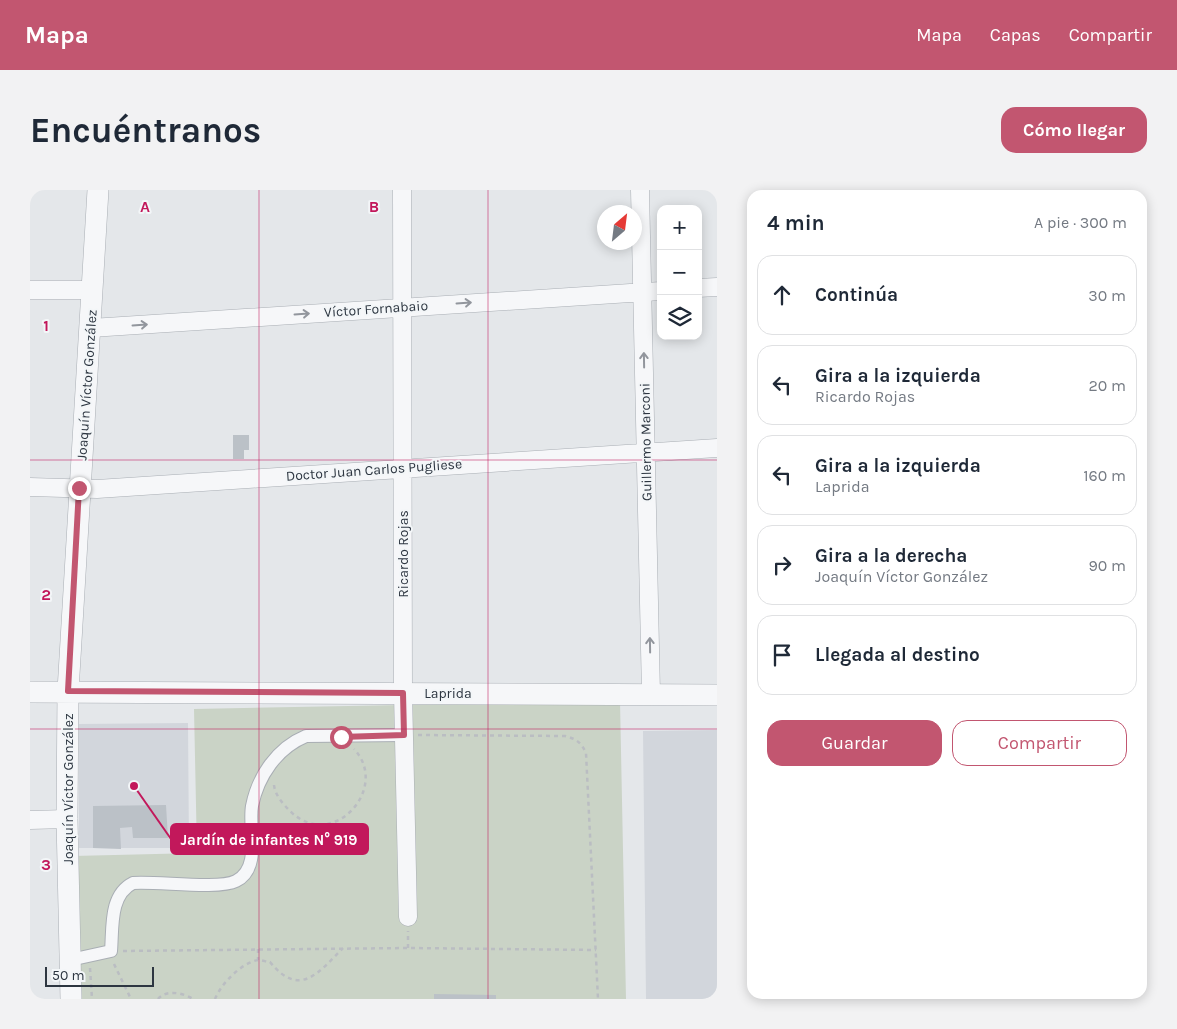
<!DOCTYPE html>
<html lang="es">
<meta charset="utf-8">
<style>
body{margin:0;font-family:Karla,sans-serif;background:#f2f2f3;color:#1f2937}
.controls{position:absolute;right:15px;top:15px;display:grid;overflow:hidden;border-radius:10px;box-shadow:0 2px 12px #0003}
.controls button{width:45px;height:45px;display:grid;place-items:center;padding:0;border:0;border-bottom:1px solid #e0e1e3;background:#fff;color:#1f2937;font:25px sans-serif}
.compass{position:absolute;left:567px;top:15px;width:45px;height:45px;border-radius:50%;background:#fff;box-shadow:0 2px 12px #0003;rotate:28deg}
.scale{position:absolute;left:15px;bottom:12px;width:109px;box-sizing:border-box;padding-left:5px;border:2px solid #2d3641;border-top:0;font-size:14px;line-height:18px;white-space:nowrap;color:#2d3641;-webkit-text-stroke:4px #f3f6f8;paint-order:stroke}
.stop{position:absolute;width:15px;height:15px;margin:-11px;border:4px solid #c25670;border-radius:50%;background:#fff}
.stop.end{background:#c25670;border-color:#fff;box-shadow:0 1px 5px #0008}
.list{margin:0;padding:0;list-style:none}
h2{display:flex;justify-content:space-between;align-items:center;height:65px;margin:0;padding:0 20px;font-size:21px}
h2 small{font-size:16px;font-weight:400;color:#747a83}
.list li{display:grid;grid-template-columns:32px 1fr auto;gap:15px;align-items:center;box-sizing:border-box;height:80px;margin:0 10px 10px;padding:0 10px;border:1px solid #e0e1e3;border-radius:15px}
.list b{display:block;font-size:19px;white-space:nowrap}
.list p{margin:0;font-size:16px;white-space:nowrap;color:#747a83}
.list em{font-size:16px;font-style:normal;color:#747a83}
.actions{display:flex;gap:10px;padding:15px 20px}
.actions a{flex:1;padding:11px 0;border:1px solid #c25670;border-radius:15px;text-align:center;font-size:18px;color:#c25670}
.actions .main{background:#c25670;color:#fff}
.icon{flex:none;width:28px;height:28px;fill:none;stroke:currentColor;stroke-width:2;stroke-linecap:round;stroke-linejoin:round}
.map{position:relative;flex:none;width:687px;height:809px;overflow:hidden;border-radius:15px}
header{display:flex;align-items:center;gap:30px;box-sizing:border-box;height:70px;padding:0 25px;background:#c25670;color:#fff}
header strong{font-size:24px}
nav{display:flex;gap:28px;margin-inline-start:auto;font-size:18px}
.intro{display:flex;align-items:center;justify-content:space-between;box-sizing:border-box;height:120px;padding:0 30px}
h1{margin:0;font-size:35px}
.button{padding:12px 22px;border-radius:15px;background:#c25670;color:#fff;font-size:18px;font-weight:700}
main{display:flex;gap:30px;padding:0 30px}
aside{flex:1;background:#fff;border-radius:15px;box-shadow:0 2px 12px #0003}
.map>svg:first-child{display:block}
.built{fill:#d2d6dc}
.green{fill:#cad3c6}
.building{fill:#bbc1c7}
.lines{fill:none;stroke-linecap:round;stroke-linejoin:round}
.pedestrian-casing{stroke:#a9aeb4;stroke-width:14}
.minor-casing{stroke:#a9aeb4;stroke-width:19}
.tertiary-casing{stroke:#a9aeb4;stroke-width:22}
.path{stroke:#babdc2;stroke-width:2.5;stroke-dasharray:4 4;stroke-linecap:butt}
.pedestrian{stroke:#f6f7f9;stroke-width:12}
.minor{stroke:#f6f7f9;stroke-width:18}
.tertiary{stroke:#f6f7f9;stroke-width:21}
.oneway{stroke:#92969d}
.route{stroke:#c25670;stroke-width:6}
.grid{fill:none;stroke:#c2185b;stroke-width:1;stroke-opacity:0.55}
.labels{text-anchor:middle;dominant-baseline:central;stroke-width:4;stroke-linejoin:round;paint-order:stroke}
.street-label{font-size:14px;fill:#2d3641;stroke:#f3f6f8}
.grid-label{font-size:16px;text-anchor:middle;font-weight:bold;fill:#c2185b;stroke:#f3f6f8;stroke-width:4;stroke-linejoin:round;paint-order:stroke}
.leader{fill:none;stroke:#c2185b;stroke-width:2}
.callout-dot{fill:#c2185b;stroke:#f3f6f8;stroke-width:2}
.callout{fill:#c2185b;stroke:#c2185b;stroke-width:2}
.callout-label{font-size:15px;text-anchor:middle;font-weight:bold;fill:#fff}
</style>
<header>
<strong>Mapa</strong>
<nav><a>Mapa</a><a>Capas</a><a>Compartir</a></nav>
</header>
<div class="intro"><h1>Encuéntranos</h1><a class="button">Cómo llegar</a></div>
<main>
<div class="map">
<svg width="687" height="809" viewBox="0 0 687 809">
<rect width="100%" height="100%" fill="#e4e7ea"/>
<path class="built" d="M 158,533 L 159,658 L 49,658 L 49,534 Z
M 687,540 L 687,809 L 616,809 L 613,541 Z"/>
<path class="green" d="M 590,511 L 596,809 L 47,809 L 43,666 L 167,663 L 164,519 Z"/>
<path class="building" d="M 203,245 L 219,245 L 219,260 L 214,260 L 214,269 L 203,269 Z
M 136,615 L 138,648 L 103,648 L 102,637 L 90,638 L 91,659 L 63,658 L 63,616 Z
M 404,804 L 466,805 L 466,809 L 404,809 Z"/>
<g class="lines">
<defs>
<path id="pedestrian" d="M 40,770 L 81,761 C 83,738 79,705 103,693 C 128,691 188,700 206,691 C 232,678 218,638 222,616 C 228,586 247,558 276,546 L 374,545"/>
<path id="minor" d="M 372,0 L 373,503 L 378,727
M 610,0 L 621,504
M 668,98 L 687,97
M 0,100 L 63,100
M 61,138 L 631,101
M 0,297 L 67,299 L 687,258
M 0,630 L 37,629"/>
<path id="tertiary" d="M 0,502 L 687,505
M 41,809 L 37,629 L 38,501 L 68,0"/>
</defs>
<use href="#pedestrian" class="pedestrian-casing"/>
<use href="#minor" class="minor-casing"/>
<use href="#tertiary" class="tertiary-casing"/>
<path class="path" d="M 388,545 L 535,546 C 546,549 551,552 556,563 L 568,809
M 244,595 C 245,605 253,614 260,621 C 302,663 361,598 324,559
M 378,758 L 378,741
M 228,759 L 228,770
M 93,761 L 378,758 L 566,760
M 84,774 L 101,809
M 60,778 L 62,809
M 128,809 C 137,799 153,803 163,809
M 185,809 C 191,794 211,773 228,770 C 232,770 237,772 240,772 C 270,809 289,782 313,758"/>
<use href="#pedestrian" class="pedestrian"/>
<use href="#minor" class="minor"/>
<use href="#tertiary" class="tertiary"/>
</g>
<defs><path id="oneway-shaft" d="M-6 0H5M1.5-3L5.5 0L1.5 3" fill="none" stroke-width="1.6" stroke-linecap="round" stroke-linejoin="round" transform="scale(1.25)"/></defs>
<g class="oneway">
<use href="#oneway-shaft" transform="translate(434 113) rotate(-4)"/>
<use href="#oneway-shaft" transform="translate(272 124) rotate(-4)"/>
<use href="#oneway-shaft" transform="translate(110 135) rotate(-4)"/>
<use href="#oneway-shaft" transform="translate(614 170) rotate(-91)"/>
<use href="#oneway-shaft" transform="translate(620 455) rotate(-91)"/>
</g>
<g class="lines">
<path class="route" d="M 49,298 L 38,501 L 373,503 L 374,545 L 311,547"/>
</g>
<path class="grid" d="M 229,0 L 229,809M 458,0 L 458,809M 0,270 L 687,270M 0,539 L 687,539"/>
<g class="labels">
<g class="street-label">
<text transform="translate(346 119) rotate(-4)">Víctor Fornabaio</text>
<text transform="translate(57 195) rotate(-86)">Joaquín Víctor González</text>
<text transform="translate(616 252) rotate(-91)">Guillermo Marconi</text>
<text transform="translate(344 280) rotate(-4)">Doctor Juan Carlos Pugliese</text>
<text transform="translate(373 364) rotate(-90)">Ricardo Rojas</text>
<text x="418" y="503">Laprida</text>
<text transform="translate(38 599) rotate(-90)">Joaquín Víctor González</text>
</g>
</g>
<g class="grid-label">
<text x="115" y="22">A</text>
<text x="344" y="22">B</text>
<text x="16" y="141">1</text>
<text x="16" y="410">2</text>
<text x="16" y="680">3</text>
</g>
<path class="leader" d="M104 596L141 649"/>
<circle class="callout-dot" cx="104" cy="596" r="5"/>
<rect class="callout" x="141" y="634" width="197" height="30" rx="5"/>
<g class="callout-label">
<text x="239" y="655">Jardín de infantes N° 919</text>
</g>
</svg>
<div class="controls">
<button>+</button>
<button>−</button>
<button><svg class="icon" aria-label="layers" viewBox="0 0 24 24"><path d="M12 4l9 5-9 5-9-5zM3 14l9 5 9-5"/></svg></button>
</div>
<svg class="compass" viewBox="-18 -18 36 36"><path d="M0-13l5 13h-10z" fill="#e53935"/><path d="M0 13l5-13h-10z" fill="#747a83"/></svg>
<div class="scale">50 m</div>
<div class="stop" style="left:311px;top:547px"></div>
<div class="stop end" style="left:49px;top:298px"></div>
</div>
<aside>
<h2>4 min<small>A pie · 300 m</small></h2>
<ul class="list">
<li><svg class="icon" aria-label="ahead" viewBox="0 0 24 24"><path d="M12 20V5M6 11l6-6 6 6"/></svg><div><b>Continúa</b></div><em>30 m</em></li>
<li><svg class="icon" aria-label="left" viewBox="0 0 24 24"><path d="M17 20v-9H6M10 6l-5 5 5 5"/></svg><div><b>Gira a la izquierda</b><p>Ricardo Rojas</p></div><em>20 m</em></li>
<li><svg class="icon" aria-label="left" viewBox="0 0 24 24"><path d="M17 20v-9H6M10 6l-5 5 5 5"/></svg><div><b>Gira a la izquierda</b><p>Laprida</p></div><em>160 m</em></li>
<li><svg class="icon" aria-label="right" viewBox="0 0 24 24"><path d="M7 20v-9h11M14 6l5 5-5 5"/></svg><div><b>Gira a la derecha</b><p>Joaquín Víctor González</p></div><em>90 m</em></li>
<li><svg class="icon" aria-label="arrive" viewBox="0 0 24 24"><path d="M6 21V4h12l-3 4 3 4H6"/></svg><div><b>Llegada al destino</b></div></li>
</ul>
<div class="actions"><a class="main">Guardar</a><a>Compartir</a></div>
</aside>
</main>
